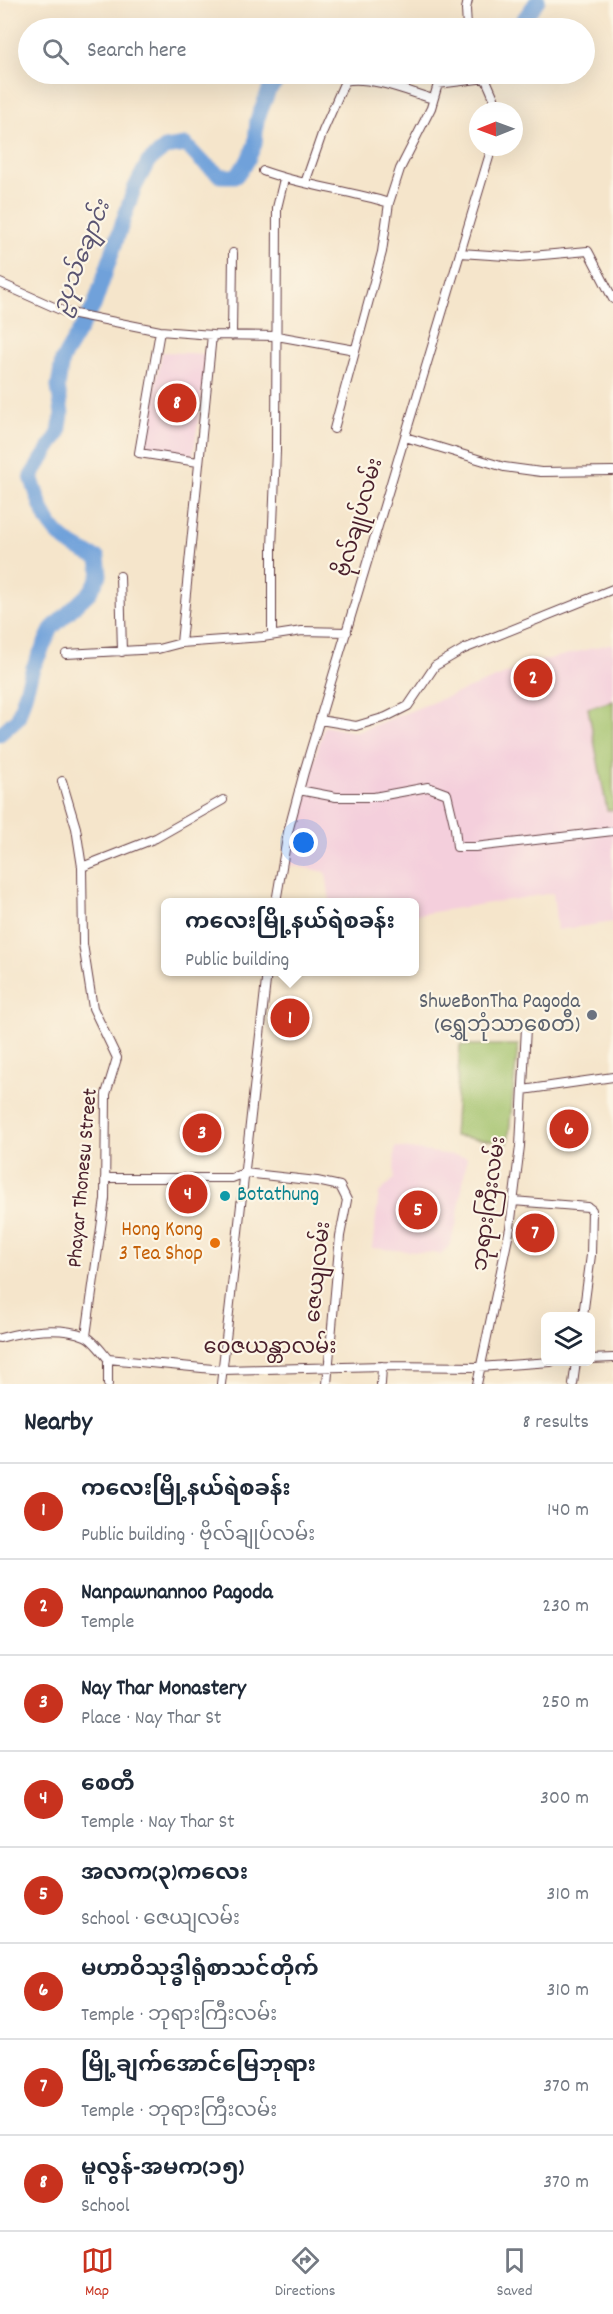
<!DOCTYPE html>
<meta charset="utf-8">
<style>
body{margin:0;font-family:Dekko,"Noto Sans Myanmar",sans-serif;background:#f6f6f7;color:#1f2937}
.controls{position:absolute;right:18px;bottom:18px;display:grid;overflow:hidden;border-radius:9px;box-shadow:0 6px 24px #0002}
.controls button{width:54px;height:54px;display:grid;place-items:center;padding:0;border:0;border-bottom:2px solid #e0e1e3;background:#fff;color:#1f2937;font:30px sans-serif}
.compass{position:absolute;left:469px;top:102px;width:54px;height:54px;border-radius:50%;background:#fff;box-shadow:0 6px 24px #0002;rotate:269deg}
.you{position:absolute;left:304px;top:843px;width:21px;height:21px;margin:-15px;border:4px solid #fff;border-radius:50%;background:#1a73e8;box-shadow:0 0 0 9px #1a73e833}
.badge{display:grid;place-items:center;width:39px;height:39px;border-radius:50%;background:#c8321e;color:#fff;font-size:20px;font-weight:700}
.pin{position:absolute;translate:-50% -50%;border:3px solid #fff;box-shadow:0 2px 6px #0006}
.popup{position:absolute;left:161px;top:898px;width:258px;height:78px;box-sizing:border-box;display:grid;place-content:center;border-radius:9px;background:#fff;filter:drop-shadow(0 2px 4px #0005);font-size:20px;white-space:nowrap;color:#747a83}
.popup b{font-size:22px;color:#1f2937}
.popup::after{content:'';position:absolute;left:50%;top:100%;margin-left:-12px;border:12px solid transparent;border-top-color:#fff}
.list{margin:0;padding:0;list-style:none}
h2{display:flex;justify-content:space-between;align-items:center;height:78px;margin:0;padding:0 24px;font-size:26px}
h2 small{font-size:20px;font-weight:400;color:#747a83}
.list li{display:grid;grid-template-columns:39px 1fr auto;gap:18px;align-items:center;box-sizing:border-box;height:96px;padding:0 24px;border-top:2px solid #e0e1e3}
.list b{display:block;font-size:22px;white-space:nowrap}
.list p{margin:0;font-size:20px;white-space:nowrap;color:#747a83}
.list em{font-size:20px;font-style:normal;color:#747a83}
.icon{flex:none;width:33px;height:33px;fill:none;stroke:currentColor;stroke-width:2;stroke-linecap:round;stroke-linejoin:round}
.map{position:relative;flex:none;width:613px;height:1384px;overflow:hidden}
.search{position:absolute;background:#fff;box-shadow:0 6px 24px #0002;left:18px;right:18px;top:18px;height:66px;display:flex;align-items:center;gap:15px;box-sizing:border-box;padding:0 21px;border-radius:33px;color:#747a83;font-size:22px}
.sheet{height:846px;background:#fff}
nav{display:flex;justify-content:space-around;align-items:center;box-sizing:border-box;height:84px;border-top:2px solid #e0e1e3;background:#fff;font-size:16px;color:#747a83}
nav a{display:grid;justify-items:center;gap:3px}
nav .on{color:#c8321e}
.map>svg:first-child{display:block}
.built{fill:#f4cfdc}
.green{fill:#a1c16a;stroke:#76704a;stroke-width:1.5}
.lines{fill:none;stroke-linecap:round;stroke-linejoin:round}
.river{stroke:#70a1da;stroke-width:15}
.street-casing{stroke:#643d43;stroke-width:10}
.street{stroke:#fff;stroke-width:8}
.worship-dot{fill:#6b7280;stroke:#fcf5e5;stroke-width:2}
.culture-dot{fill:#0f9aa8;stroke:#fcf5e5;stroke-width:2}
.food-dot{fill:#e8710a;stroke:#fcf5e5;stroke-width:2}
.labels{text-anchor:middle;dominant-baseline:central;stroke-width:4.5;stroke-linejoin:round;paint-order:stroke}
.street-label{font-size:21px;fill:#4a1f2b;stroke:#fcf5e5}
.worship-label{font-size:21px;fill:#5b616d;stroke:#fcf5e5;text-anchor:end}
.culture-label{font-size:21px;fill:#0d838f;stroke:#fcf5e5;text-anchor:start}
.food-label{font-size:21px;fill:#c56008;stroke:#fcf5e5;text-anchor:end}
.water-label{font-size:22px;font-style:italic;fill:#595371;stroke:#fcf5e5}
</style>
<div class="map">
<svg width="613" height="1384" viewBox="0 0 613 1384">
<rect width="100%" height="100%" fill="#fcf5e5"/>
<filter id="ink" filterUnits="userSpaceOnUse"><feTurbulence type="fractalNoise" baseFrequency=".0167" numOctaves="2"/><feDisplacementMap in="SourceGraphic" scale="12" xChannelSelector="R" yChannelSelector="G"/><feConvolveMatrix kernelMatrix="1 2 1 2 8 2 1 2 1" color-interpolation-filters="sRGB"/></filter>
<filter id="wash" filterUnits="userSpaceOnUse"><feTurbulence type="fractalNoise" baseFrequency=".008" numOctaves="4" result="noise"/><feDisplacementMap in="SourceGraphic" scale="24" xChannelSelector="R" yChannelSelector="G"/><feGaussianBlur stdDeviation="1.35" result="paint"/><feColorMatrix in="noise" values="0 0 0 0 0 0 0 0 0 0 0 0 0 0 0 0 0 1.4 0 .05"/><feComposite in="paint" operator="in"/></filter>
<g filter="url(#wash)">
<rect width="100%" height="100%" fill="#f5e5cb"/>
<path class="built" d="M 162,352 L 208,354 L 193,457 L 142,451 Z
M 613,643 L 613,922 L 557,930 L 553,893 L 415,915 L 415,902 L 374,902 L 372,897 L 330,902 L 326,872 L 285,864 L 324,726 L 356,732 L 537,662 Z
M 395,1147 L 467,1157 L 456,1227 L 449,1246 L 441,1254 L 372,1248 L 379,1193 L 394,1179 Z"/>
<path class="green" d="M 613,701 L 613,810 L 607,810 L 588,708 Z
M 460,1045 L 518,1045 L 508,1143 L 454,1136 Z"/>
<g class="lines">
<path class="river" d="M 517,28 L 538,0
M 0,734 L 18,718 L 33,668 L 52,628 L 90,592 L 100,575 L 98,558 C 52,540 45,522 31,476 L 59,433 L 62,414 L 58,387 L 62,360 L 94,306 L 134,189 L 148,162 L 165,148 L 186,145 L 200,160 L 221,176 L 236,176 L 247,162 L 255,144 L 257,120 L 269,90 L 283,74"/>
</g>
</g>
<g filter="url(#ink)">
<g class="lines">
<defs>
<path id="street" d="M 467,28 L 466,9 L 468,0
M 484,75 L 494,98 L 496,111
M 263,171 C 304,186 347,190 389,203
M 305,183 L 323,131 L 345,81 C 368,75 410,92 433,99
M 460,253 L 520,257 L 588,251 L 613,299
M 0,283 L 65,312 L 160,331 L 212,335 L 277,336 L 355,350
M 160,331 L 139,453 L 198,462
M 232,336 L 233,253
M 334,429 L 382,252 L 389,203 L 400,169 L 431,108 L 438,84 L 486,78
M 405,437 L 504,467 L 541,472 L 613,471
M 120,576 L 122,652
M 272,635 L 272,548 L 276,451 L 277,208 L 284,179
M 181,643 L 212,335
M 66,654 L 158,649 L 181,643 L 263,637 L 302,631 L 347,632
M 320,720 L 356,726 L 386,717 L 408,706 L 435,666 L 464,649 L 613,589
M 62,781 L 76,828 L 82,867 L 83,944 L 93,1008 L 117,1058 L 106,1094 L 105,1199 L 86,1336
M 299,790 L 336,797 L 374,797 L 428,787 L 447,794 L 455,828 L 457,847 L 475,847 L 613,831
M 82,867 L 156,838 L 223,800
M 276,902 L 288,832 L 304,772 L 492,147
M 523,1090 L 613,1077
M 105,1178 L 232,1178 L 245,1173 L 317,1181 L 340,1186 L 347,1200 L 340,1236 L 327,1384
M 513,1201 L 588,1207 L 592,1210 L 591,1255 L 583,1316
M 0,1338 C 24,1331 60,1326 85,1336 C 93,1339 102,1352 108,1359 L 223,1370 L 382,1366 L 479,1367 L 551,1362
M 590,1359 L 613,1358
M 108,1384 L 108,1359
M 221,1384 L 267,972
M 381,1384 L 382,1366
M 477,1384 L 510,1228 L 520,1146 L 526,1027
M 573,1384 L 576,1362"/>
</defs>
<use href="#street" class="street-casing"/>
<use href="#street" class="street"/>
</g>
</g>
<circle class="worship-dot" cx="592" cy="1015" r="6"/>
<circle class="culture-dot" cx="225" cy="1196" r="6"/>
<circle class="food-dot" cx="215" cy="1243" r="6"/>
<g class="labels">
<g class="street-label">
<text transform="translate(361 518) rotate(-74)">ဗိုလ်ချုပ်လမ်း</text>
<text transform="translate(84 1178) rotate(-85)">Phayar Thonesu Street</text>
<text transform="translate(491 1204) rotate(-82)">ဘုရားကြီးလမ်း</text>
<text transform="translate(320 1272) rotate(-84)">ဇေယျလမ်း</text>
<text x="270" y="1349">ဝေဇယန္တာလမ်း</text>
</g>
<g class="worship-label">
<text x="580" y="1003">ShweBonTha Pagoda<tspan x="580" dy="24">(ရွှေဘုံသာစေတီ)</tspan></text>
</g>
<g class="culture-label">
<text x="237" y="1196">Botathung</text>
</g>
<g class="food-label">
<text x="203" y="1231">Hong Kong<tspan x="203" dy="24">3 Tea Shop</tspan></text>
</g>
<g class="water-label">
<text transform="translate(83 258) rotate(-68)">ဥပုသ်ချောင်း</text>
</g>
</g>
</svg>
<div class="controls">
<button><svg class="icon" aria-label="layers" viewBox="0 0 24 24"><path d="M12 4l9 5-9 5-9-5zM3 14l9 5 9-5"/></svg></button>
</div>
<svg class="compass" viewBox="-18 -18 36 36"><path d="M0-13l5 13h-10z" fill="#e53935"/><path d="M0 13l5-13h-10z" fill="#747a83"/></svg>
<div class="you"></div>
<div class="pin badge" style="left:290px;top:1018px">1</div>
<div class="popup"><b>ကလေးမြို့နယ်ရဲစခန်း</b>Public building</div>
<div class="pin badge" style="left:533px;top:678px">2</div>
<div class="pin badge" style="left:202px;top:1133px">3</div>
<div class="pin badge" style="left:188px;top:1194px">4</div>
<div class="pin badge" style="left:418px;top:1210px">5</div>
<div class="pin badge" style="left:569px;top:1129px">6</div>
<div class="pin badge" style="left:535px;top:1233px">7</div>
<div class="pin badge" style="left:177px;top:403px">8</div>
<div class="search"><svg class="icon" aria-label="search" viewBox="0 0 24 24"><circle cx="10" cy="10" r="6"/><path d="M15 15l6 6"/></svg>Search here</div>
</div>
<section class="sheet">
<h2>Nearby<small>8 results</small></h2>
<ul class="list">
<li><span class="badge">1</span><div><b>ကလေးမြို့နယ်ရဲစခန်း</b><p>Public building · ဗိုလ်ချုပ်လမ်း</p></div><em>140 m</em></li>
<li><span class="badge">2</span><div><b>Nanpawnannoo Pagoda</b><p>Temple</p></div><em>230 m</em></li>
<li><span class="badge">3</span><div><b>Nay Thar Monastery</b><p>Place · Nay Thar St</p></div><em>250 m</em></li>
<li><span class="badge">4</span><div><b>စေတီ</b><p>Temple · Nay Thar St</p></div><em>300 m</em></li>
<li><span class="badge">5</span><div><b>အလက(၃)ကလေး</b><p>School · ဇေယျလမ်း</p></div><em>310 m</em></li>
<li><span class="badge">6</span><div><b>မဟာဝိသုဒ္ဓါရုံစာသင်တိုက်</b><p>Temple · ဘုရားကြီးလမ်း</p></div><em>310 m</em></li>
<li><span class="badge">7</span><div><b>မြို့ချက်အောင်မြေဘုရား</b><p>Temple · ဘုရားကြီးလမ်း</p></div><em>370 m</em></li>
<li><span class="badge">8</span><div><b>မူလွန်-အမက(၁၅)</b><p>School</p></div><em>370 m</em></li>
</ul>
</section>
<nav>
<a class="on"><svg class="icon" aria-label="map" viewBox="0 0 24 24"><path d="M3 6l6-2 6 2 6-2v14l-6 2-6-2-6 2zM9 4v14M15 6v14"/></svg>Map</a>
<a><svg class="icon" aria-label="directions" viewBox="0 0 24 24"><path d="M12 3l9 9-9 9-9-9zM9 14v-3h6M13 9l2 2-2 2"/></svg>Directions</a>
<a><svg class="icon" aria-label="saved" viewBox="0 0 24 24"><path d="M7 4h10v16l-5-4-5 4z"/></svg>Saved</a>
</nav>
